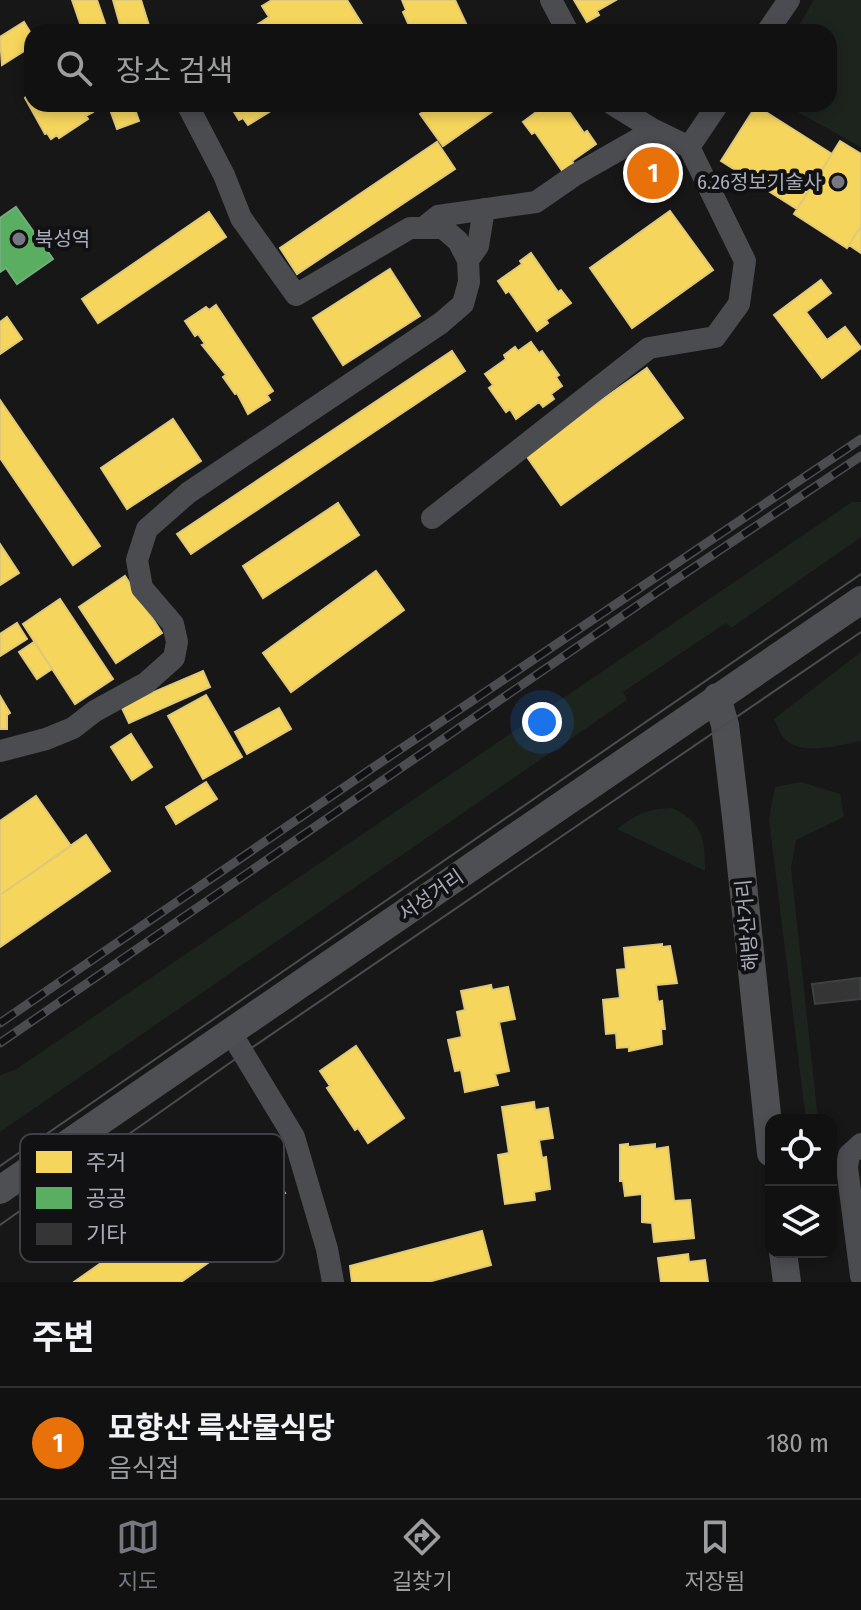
<!DOCTYPE html>
<html lang="ko">
<meta charset="utf-8">
<style>
body{margin:0;font-family:"Fira Sans Condensed","Noto Sans KR",sans-serif;background:#1a1a1a;color:#f1f3f6}
.controls{position:absolute;right:24px;bottom:24px;display:grid;overflow:hidden;border-radius:16px;box-shadow:0 4px 12px #0003}
.controls button{width:72px;height:72px;display:grid;place-items:center;padding:0;border:0;border-bottom:2px solid #303131;background:#111;color:#f1f3f6;font:40px sans-serif}
.you{position:absolute;left:542px;top:722px;width:28px;height:28px;margin:-20px;border:6px solid #fff;border-radius:50%;background:#1a73e8;box-shadow:0 0 0 12px #1a73e833}
.badge{display:grid;place-items:center;width:52px;height:52px;border-radius:50%;background:#757880;color:#fff;font-size:26px;font-weight:700}
.pin{position:absolute;translate:-50% -50%;border:4px solid #fff;box-shadow:0 2px 8px #0006}
.list{margin:0;padding:0;list-style:none}
h2{display:flex;justify-content:space-between;align-items:center;height:104px;margin:0;padding:0 32px;font-size:34px}
h2 small{font-size:26px;font-weight:400;color:#9c9d9f}
.list li{display:grid;grid-template-columns:52px 1fr auto;gap:24px;align-items:center;box-sizing:border-box;height:112px;padding:0 32px;border-top:2px solid #303131}
.list b{display:block;font-size:30px;white-space:nowrap}
.list p{margin:0;font-size:26px;white-space:nowrap;color:#9c9d9f}
.list em{font-size:26px;font-style:normal;color:#9c9d9f}
.icon{flex:none;width:44px;height:44px;fill:none;stroke:currentColor;stroke-width:2;stroke-linecap:round;stroke-linejoin:round}
.map{position:relative;flex:none;width:861px;height:1282px;overflow:hidden}
.search{position:absolute;background:#111;box-shadow:0 4px 12px #0003;left:24px;right:24px;top:24px;height:88px;display:flex;align-items:center;gap:20px;box-sizing:border-box;padding:0 28px;border-radius:24px;color:#9c9d9f;font-size:30px}
.sheet{height:216px;background:#111}
nav{display:flex;justify-content:space-around;align-items:center;box-sizing:border-box;height:112px;border-top:2px solid #303131;background:#111;font-size:22px;color:#9c9d9f}
nav a{display:grid;justify-items:center;gap:4px}
nav .on{color:#757880}
.map>svg:first-child{display:block}
.green{fill:#1d241e}
.homes{fill:#f6d55c;stroke:#dfc978;stroke-width:2}
.public{fill:#5aae61;stroke:#71ae7b;stroke-width:2}
.building{fill:#353536;stroke:#3f4043;stroke-width:2}
.lines{fill:none;stroke-linecap:round;stroke-linejoin:round}
.minor{stroke:#4b4c50;stroke-width:22}
.major{stroke:#4d4f52;stroke-width:28}
.tram{stroke:#4b4c4f;stroke-width:2}
.rail-casing{stroke:#4b4c4f;stroke-width:9}
.rail{stroke:#111113;stroke-width:6;stroke-dasharray:18;stroke-linecap:butt}
.poi-dot{fill:#757880;stroke:#111113;stroke-width:3}
.labels{text-anchor:middle;dominant-baseline:central;stroke-width:8;stroke-linejoin:round;paint-order:stroke}
.poi-label{font-size:20px;fill:#a8adb8;stroke:#111113;text-anchor:end}
.street-label{font-size:20px;fill:#a8adb8;stroke:#111113}
.key{fill:#111113;stroke:#3e4045;stroke-width:2}
.key-label{font-size:22px;fill:#a8adb8}
</style>
<div class="map">
<svg width="861" height="1282" viewBox="0 0 861 1282">
<rect width="100%" height="100%" fill="#171717"/>
<path class="green" d="M 814,0 L 861,0 L 861,147 L 783,104 L 829,104 L 829,32 L 795,32 Z
M 852,502 L 861,502 L 861,537 L 731,628 L 726,623 L 623,692 L 627,700 L 0,1132 L 0,1075 L 15,1070 Z
M 861,652 L 861,741 C 839,745 798,758 782,736 C 779,732 777,724 774,719 Z
M 801,782 L 840,794 L 844,817 L 796,840 L 791,868 L 818,1120 L 806,1120 L 769,819 L 775,787 Z
M 672,808 C 703,822 705,839 705,871 L 617,829 C 637,814 647,809 672,808 Z"/>
<path class="homes" d="M 72,0 L 97,0 L 108,32 L 83,32 Z
M 113,0 L 141,0 L 151,32 L 122,32 Z
M 272,0 L 347,0 L 367,32 L 246,32 L 269,17 L 262,6 Z
M 402,0 L 455,0 L 470,32 L 412,32 L 403,12 L 406,10 Z
M 574,0 L 616,0 L 597,11 L 599,15 L 587,22 Z
M 24,22 L 32,35 L 32,46 L 2,65 L 0,37 Z
M 32,91 L 32,104 L 89,104 L 93,112 L 86,116 L 88,119 L 59,138 L 57,135 L 51,139 L 47,133 L 45,134 L 25,98 Z
M 108,104 L 133,104 L 139,121 L 117,129 Z
M 229,104 L 282,104 L 248,125 L 243,118 L 239,120 Z
M 434,104 L 503,104 L 443,146 L 420,114 Z
M 564,104 L 584,133 L 587,131 L 596,144 L 572,161 L 574,164 L 563,172 L 535,132 L 532,134 L 523,122 L 547,104 Z
M 756,106 L 832,154 L 797,209 L 721,161 Z
M 840,141 L 861,154 L 861,226 L 847,248 L 794,214 Z
M 437,142 L 455,169 L 297,274 L 280,248 Z
M 670,211 L 713,270 L 632,328 L 590,268 Z
M 209,212 L 226,237 L 98,323 L 82,299 Z
M 861,226 L 861,253 L 849,245 Z
M 531,253 L 558,292 L 561,290 L 571,303 L 546,320 L 548,323 L 537,331 L 509,291 L 506,293 L 498,281 L 522,264 L 520,261 Z
M 390,269 L 420,316 L 343,365 L 313,318 Z
M 821,280 L 831,293 L 806,312 L 827,340 L 845,327 L 861,348 L 822,378 L 774,315 Z
M 216,305 L 273,391 L 267,395 L 270,400 L 248,414 L 237,393 L 235,394 L 223,377 L 226,375 L 202,345 L 205,344 L 198,334 L 195,336 L 185,321 L 206,307 L 209,310 Z
M 7,317 L 22,339 L 0,354 L 0,322 Z
M 531,342 L 539,353 L 542,351 L 559,375 L 556,377 L 562,386 L 551,394 L 554,399 L 543,407 L 539,402 L 516,419 L 510,409 L 506,412 L 489,388 L 493,385 L 485,374 L 506,359 L 504,355 L 515,347 L 518,351 Z
M 452,351 L 465,371 L 191,554 L 177,534 Z
M 647,368 L 683,418 L 561,505 L 525,454 Z
M 0,400 L 100,546 L 73,565 L 0,458 Z
M 173,419 L 201,461 L 127,509 L 101,468 Z
M 338,503 L 359,535 L 263,598 L 243,566 Z
M 0,544 L 19,573 L 0,585 Z
M 376,571 L 404,610 L 291,692 L 263,653 Z
M 125,576 L 162,633 L 116,663 L 79,607 Z
M 60,599 L 113,679 L 75,704 L 23,624 Z
M 17,623 L 27,639 L 0,656 L 0,634 Z
M 34,642 L 52,669 L 37,679 L 19,652 Z
M 203,671 L 210,687 L 129,723 L 121,706 Z
M 206,695 L 242,757 L 203,779 L 168,716 Z
M 0,696 L 10,713 L 7,715 L 7,729 L 0,729 Z
M 279,708 L 291,729 L 247,754 L 235,732 Z
M 131,734 L 152,767 L 132,780 L 111,747 Z
M 206,782 L 217,799 L 176,824 L 166,807 Z
M 36,796 L 71,846 L 0,895 L 0,821 Z
M 86,835 L 110,871 L 0,947 L 0,895 Z
M 662,944 L 662,947 L 670,946 L 677,983 L 656,985 L 658,1002 L 662,1001 L 665,1029 L 661,1029 L 662,1044 L 629,1051 L 629,1047 L 617,1048 L 616,1033 L 606,1034 L 603,1000 L 620,998 L 617,970 L 626,969 L 624,948 Z
M 491,985 L 492,990 L 508,987 L 515,1019 L 499,1022 L 509,1071 L 495,1074 L 498,1085 L 465,1092 L 461,1070 L 455,1071 L 448,1040 L 462,1037 L 457,1012 L 465,1010 L 461,991 Z
M 356,1046 L 404,1118 L 368,1143 L 358,1128 L 355,1130 L 327,1088 L 330,1086 L 320,1071 Z
M 534,1102 L 535,1110 L 548,1108 L 553,1138 L 539,1140 L 542,1158 L 546,1157 L 550,1189 L 534,1192 L 535,1200 L 505,1204 L 498,1155 L 509,1153 L 502,1107 Z
M 628,1144 L 628,1147 L 655,1144 L 655,1149 L 668,1147 L 674,1201 L 690,1200 L 694,1238 L 654,1242 L 652,1223 L 642,1222 L 642,1194 L 625,1196 L 623,1181 L 620,1181 L 620,1145 Z
M 262,1161 L 285,1193 L 247,1220 L 224,1188 Z
M 215,1183 L 220,1191 L 224,1188 L 247,1220 L 243,1223 L 250,1233 L 181,1282 L 74,1282 Z
M 482,1231 L 491,1265 L 428,1282 L 352,1282 L 350,1266 Z
M 688,1254 L 689,1262 L 705,1260 L 708,1282 L 661,1282 L 658,1258 Z"/>
<path class="public" d="M 16,207 L 53,259 L 17,284 L 6,268 L 0,272 L 0,218 Z"/>
<path class="building" d="M 860,978 L 861,999 L 815,1004 L 812,984 Z"/>
<g class="lines">
<path class="minor" d="M 551,0 L 568,32
M 767,32 L 789,0
M 612,104 L 654,130
M 423,228 L 438,216 L 536,202 L 575,175 L 654,130 L 689,147 L 718,104
M 468,260 L 478,246 L 484,209
M 432,518 L 649,348 L 715,337 L 739,304 L 745,261 L 689,147
M 0,751 L 46,739 L 73,728 L 95,711 L 146,683 L 174,658 L 177,642 L 173,624 L 142,588 L 137,560 L 147,529 L 188,493 L 441,323 L 463,304 L 469,282 L 468,260 L 458,241 L 443,228 L 410,228 L 296,295 L 241,218 L 224,175 L 187,104
M 231,1033 L 294,1137 L 327,1249 L 333,1282
M 861,1144 L 849,1155 L 847,1167 L 861,1276"/>
<path class="major" d="M 717,697 L 725,725 L 736,817 L 771,1153
M 0,1190 L 861,600
M 783,1252 L 787,1282"/>
<path class="tram" d="M 0,1166 L 861,574
M 0,1225 L 244,1053 L 861,632"/>
<defs>
<path id="rail" d="M 0,1023 L 368,771 L 861,439
M 0,1043 L 666,586 L 861,456"/>
</defs>
<use href="#rail" class="rail-casing"/>
<use href="#rail" class="rail"/>
</g>
<g class="poi-dot">
<circle cx="838" cy="182" r="8"/>
<circle cx="19" cy="239" r="8"/>
</g>
<g class="labels">
<g class="poi-label">
<text x="822" y="182">6.26정보기술사</text>
<text x="35" y="239" text-anchor="start">북성역</text>
</g>
<g class="street-label">
<text transform="translate(431 895) rotate(-35)">서성거리</text>
<text transform="translate(747 925) rotate(-95)">해방산거리</text>
</g>
</g>
<rect x="20" y="1134" width="264" height="128" rx="12" class="key"/>
<rect x="36" y="1151" width="36" height="22" fill="#f6d55c"/>
<rect x="36" y="1187" width="36" height="22" fill="#5aae61"/>
<rect x="36" y="1223" width="36" height="22" fill="#353536"/>
<g class="key-label">
<text x="86" y="1170">주거</text>
<text x="86" y="1206">공공</text>
<text x="86" y="1242">기타</text>
</g>
</svg>
<div class="controls">
<button><svg class="icon" aria-label="locate" viewBox="0 0 24 24"><circle cx="12" cy="12" r="6"/><path d="M12 2v4M12 18v4M2 12h4M18 12h4"/></svg></button>
<button><svg class="icon" aria-label="layers" viewBox="0 0 24 24"><path d="M12 4l9 5-9 5-9-5zM3 14l9 5 9-5"/></svg></button>
</div>
<div class="you"></div>
<div class="pin badge" style="left:653px;top:173px;background:#e8710a">1</div>
<div class="search"><svg class="icon" aria-label="search" viewBox="0 0 24 24"><circle cx="10" cy="10" r="6"/><path d="M15 15l6 6"/></svg>장소 검색</div>
</div>
<section class="sheet">
<h2>주변<small></small></h2>
<ul class="list">
<li><span class="badge" style="background:#e8710a">1</span><div><b>묘향산 륵산물식당</b><p>음식점</p></div><em>180 m</em></li>
</ul>
</section>
<nav>
<a class="on"><svg class="icon" aria-label="map" viewBox="0 0 24 24"><path d="M3 6l6-2 6 2 6-2v14l-6 2-6-2-6 2zM9 4v14M15 6v14"/></svg>지도</a>
<a><svg class="icon" aria-label="directions" viewBox="0 0 24 24"><path d="M12 3l9 9-9 9-9-9zM9 14v-3h6M13 9l2 2-2 2"/></svg>길찾기</a>
<a><svg class="icon" aria-label="saved" viewBox="0 0 24 24"><path d="M7 4h10v16l-5-4-5 4z"/></svg>저장됨</a>
</nav>
